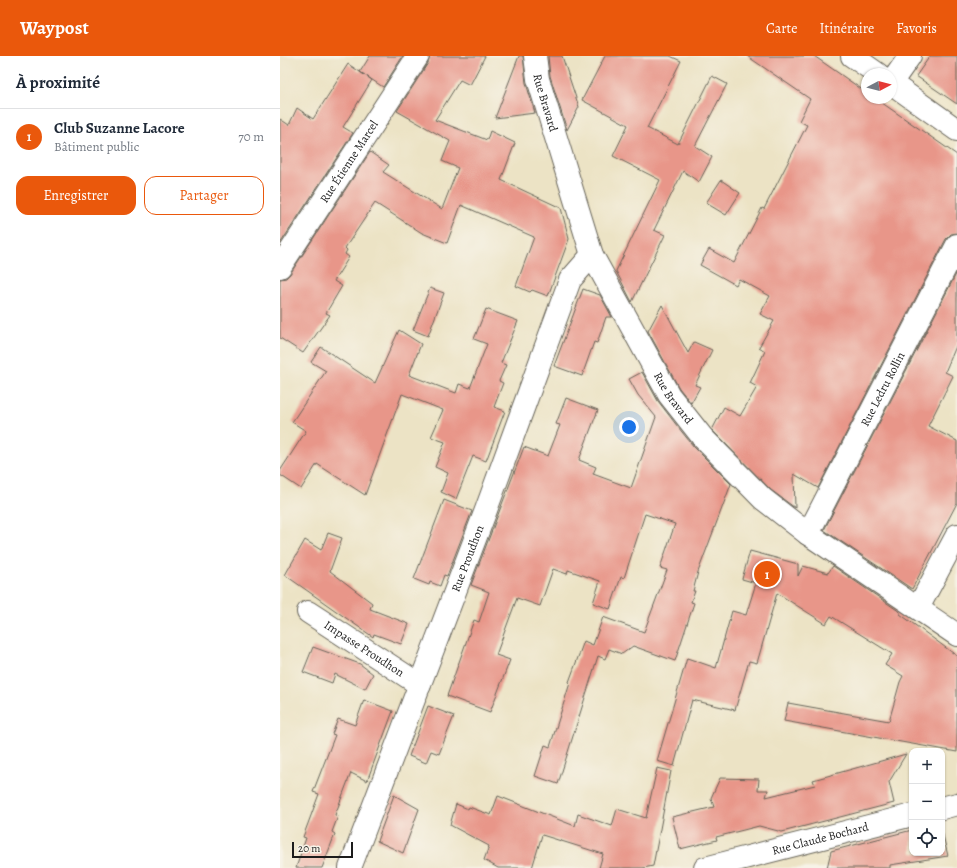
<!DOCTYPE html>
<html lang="fr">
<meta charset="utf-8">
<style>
body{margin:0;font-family:Alegreya,serif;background:#f2f2f3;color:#1f2937}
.controls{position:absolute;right:12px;bottom:12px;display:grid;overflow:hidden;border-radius:8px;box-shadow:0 1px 3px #0004}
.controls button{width:36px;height:36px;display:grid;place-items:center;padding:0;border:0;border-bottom:1px solid #e0e1e3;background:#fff;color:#1f2937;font:20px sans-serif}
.compass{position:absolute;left:581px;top:12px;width:36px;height:36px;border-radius:50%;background:#fff;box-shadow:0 1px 3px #0004;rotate:83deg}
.scale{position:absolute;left:12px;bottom:10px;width:61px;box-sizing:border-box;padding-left:4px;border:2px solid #1c1c1c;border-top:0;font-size:11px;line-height:14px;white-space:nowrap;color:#1c1c1c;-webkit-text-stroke:3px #f7f3e8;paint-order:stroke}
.you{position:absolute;left:349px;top:371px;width:14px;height:14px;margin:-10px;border:3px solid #fff;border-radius:50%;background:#1a73e8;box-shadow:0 0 0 6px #1a73e833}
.badge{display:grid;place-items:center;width:26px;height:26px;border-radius:50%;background:#ea580c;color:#fff;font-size:13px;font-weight:700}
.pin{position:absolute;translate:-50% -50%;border:2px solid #fff;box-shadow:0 1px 4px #0006}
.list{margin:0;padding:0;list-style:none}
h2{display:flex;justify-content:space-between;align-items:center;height:52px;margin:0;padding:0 16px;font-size:17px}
h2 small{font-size:13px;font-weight:400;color:#747a83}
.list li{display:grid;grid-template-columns:26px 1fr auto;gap:12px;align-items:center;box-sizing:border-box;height:56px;padding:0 16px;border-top:1px solid #e0e1e3}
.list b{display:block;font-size:15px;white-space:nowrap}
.list p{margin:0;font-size:13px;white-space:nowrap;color:#747a83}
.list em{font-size:13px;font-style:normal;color:#747a83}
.actions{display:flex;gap:8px;padding:12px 16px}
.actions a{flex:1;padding:9px 0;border:1px solid #ea580c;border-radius:12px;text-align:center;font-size:14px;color:#ea580c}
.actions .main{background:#ea580c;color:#fff}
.icon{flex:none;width:22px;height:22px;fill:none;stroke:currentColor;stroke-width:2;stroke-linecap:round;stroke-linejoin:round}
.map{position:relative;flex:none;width:677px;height:812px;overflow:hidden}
header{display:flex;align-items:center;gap:24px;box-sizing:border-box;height:56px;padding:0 20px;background:#ea580c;color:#fff}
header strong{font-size:19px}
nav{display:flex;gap:22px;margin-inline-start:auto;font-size:14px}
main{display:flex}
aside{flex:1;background:#fff}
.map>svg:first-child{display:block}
.building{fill:#e89689}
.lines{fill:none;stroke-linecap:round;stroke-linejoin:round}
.street-casing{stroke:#656257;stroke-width:24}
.secondary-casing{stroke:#656257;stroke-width:24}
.primary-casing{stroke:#656257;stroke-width:24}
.street{stroke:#fff;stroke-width:22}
.secondary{stroke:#fff;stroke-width:22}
.primary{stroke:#fff;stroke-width:22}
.labels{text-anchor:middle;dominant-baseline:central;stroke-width:3;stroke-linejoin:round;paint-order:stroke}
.street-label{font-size:12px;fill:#1c1c1c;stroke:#f7f3e8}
</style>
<header>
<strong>Waypost</strong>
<nav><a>Carte</a><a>Itinéraire</a><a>Favoris</a></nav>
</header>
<main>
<aside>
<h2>À proximité<small></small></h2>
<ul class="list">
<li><span class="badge">1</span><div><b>Club Suzanne Lacore</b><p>Bâtiment public</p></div><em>70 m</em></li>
</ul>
<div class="actions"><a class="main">Enregistrer</a><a>Partager</a></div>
</aside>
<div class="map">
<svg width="677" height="812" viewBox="0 0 677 812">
<rect width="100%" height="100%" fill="#f7f3e8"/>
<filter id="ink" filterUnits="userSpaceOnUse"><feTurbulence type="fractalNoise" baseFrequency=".025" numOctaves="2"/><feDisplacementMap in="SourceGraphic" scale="8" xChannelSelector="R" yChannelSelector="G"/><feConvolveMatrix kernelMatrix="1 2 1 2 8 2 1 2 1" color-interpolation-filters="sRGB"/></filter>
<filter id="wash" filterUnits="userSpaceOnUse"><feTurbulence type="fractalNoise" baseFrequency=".012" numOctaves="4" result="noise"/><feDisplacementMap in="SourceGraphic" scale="16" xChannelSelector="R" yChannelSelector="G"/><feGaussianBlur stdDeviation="0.9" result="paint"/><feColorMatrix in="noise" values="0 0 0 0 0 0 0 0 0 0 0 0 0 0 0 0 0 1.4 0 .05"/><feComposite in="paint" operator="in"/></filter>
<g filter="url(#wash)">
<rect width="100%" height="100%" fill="#ece3c5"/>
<g id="blocks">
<path class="building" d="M 90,0 L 123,0 L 103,31 L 80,16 Z
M 150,0 L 205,0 L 190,29 L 180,24 L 155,64 L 207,84 L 210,75 L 235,87 L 221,124 L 281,152 L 289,183 L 268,240 L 252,234 L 250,236 L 236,230 L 254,181 L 181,149 L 167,187 L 142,177 L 95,147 L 65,192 L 67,194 L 65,198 L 69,201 L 54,225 L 62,230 L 46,257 L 50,259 L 23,297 L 0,282 L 0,223 L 6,222 L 10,218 L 90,96 L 109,109 L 103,116 L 162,153 L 178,112 L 162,105 L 170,85 L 117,55 L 148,7 Z
M 239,0 L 243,0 L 246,27 L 255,57 L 215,62 Z
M 268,0 L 282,0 L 299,51 L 287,74 L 270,20 Z
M 325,0 L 390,0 L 401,5 L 367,72 L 398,88 L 432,20 L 447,28 L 415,90 L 432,101 L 419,126 L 403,115 L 374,174 L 385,179 L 352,246 L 336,215 L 380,124 L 333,100 L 348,69 L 302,44 Z
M 467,0 L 534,0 L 587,37 L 587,42 L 595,42 L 677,99 L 677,177 L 671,178 L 666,183 L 538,432 L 514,418 L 515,452 L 491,434 L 432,374 L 444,351 L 460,360 L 477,331 L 470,327 L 485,295 L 479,291 L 494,265 L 480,258 L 490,240 L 459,223 L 456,229 L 420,209 L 429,193 L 454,207 L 482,152 L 484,153 L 527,69 L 519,65 L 530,43 Z
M 650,0 L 677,0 L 677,48 L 636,20 Z
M 68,8 L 92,24 L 63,71 L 73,77 L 0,188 L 0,63 L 9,69 L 17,52 L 33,63 Z
M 441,124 L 460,137 L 446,159 L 426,147 Z
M 677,216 L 677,288 L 665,316 L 673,320 L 648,370 L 677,385 L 677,447 L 632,533 L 544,474 Z
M 150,232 L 164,237 L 148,280 L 133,274 Z
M 303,233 L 320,239 L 332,261 L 326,261 L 317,287 L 314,286 L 302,320 L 274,310 Z
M 382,249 L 408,297 L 414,286 L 432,294 L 415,329 L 420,331 L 411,347 L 399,332 L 368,275 Z
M 206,253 L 238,265 L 221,307 L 226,309 L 219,325 L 223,327 L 214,351 L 225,355 L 206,405 L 193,400 L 176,443 L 161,436 L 168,417 L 155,411 L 165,386 L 151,381 L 163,354 L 122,338 L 85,439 L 37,408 L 21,433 L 0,419 L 0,415 L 26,375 L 12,366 L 46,315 L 31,306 L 41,291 L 95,327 L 119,274 L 141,288 L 129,319 L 176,337 L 179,328 L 190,332 L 207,288 L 194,283 Z
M 362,316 L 378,345 L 398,371 L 414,391 L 451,428 L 418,516 L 413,535 L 415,535 L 411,546 L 414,547 L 395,605 L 353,590 L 342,598 L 329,593 L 325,603 L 318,600 L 278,728 L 255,720 L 265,689 L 270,691 L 290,627 L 289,626 L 304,585 L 313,589 L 323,561 L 364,576 L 387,514 L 380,512 L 395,468 L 365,458 L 344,522 L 341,521 L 330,553 L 313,547 L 320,525 L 288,514 L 287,518 L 273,513 L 260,550 L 237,542 L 216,599 L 230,604 L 210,656 L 167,640 L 194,564 L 199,566 L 209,536 L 191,529 L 244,391 L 268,400 L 280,369 L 276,368 L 286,342 L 318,354 L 299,404 L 316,411 L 313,418 L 351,432 L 376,361 L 358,339 L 349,323 Z
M 164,444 L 192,455 L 167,520 L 164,519 L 160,530 L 150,526 L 149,529 L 134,523 Z
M 48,477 L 62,482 L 50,515 L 92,547 L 90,553 L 129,568 L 121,588 L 94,578 L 93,581 L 5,519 L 25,484 L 41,494 Z
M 470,495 L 518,508 L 518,520 L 523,510 L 548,517 L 553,510 L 620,556 L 620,558 L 677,600 L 677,696 L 504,665 L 508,647 L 609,665 L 620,626 L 623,620 L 605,609 L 612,598 L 551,560 L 546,568 L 497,537 L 477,607 L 469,605 L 455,654 L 412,644 L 394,710 L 377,705 L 407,602 L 436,612 L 452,555 L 466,559 L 476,527 L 462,523 Z
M 33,591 L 80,608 L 93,618 L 85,633 L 55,618 L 52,627 L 23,616 Z
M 84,644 L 113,655 L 87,725 L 71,717 L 55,759 L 58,760 L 52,776 L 55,778 L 42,812 L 16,812 L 26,782 L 23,781 L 39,738 L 33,736 L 55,679 L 52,678 L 58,663 L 75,669 Z
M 148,650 L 174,660 L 159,698 L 151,695 L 146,707 L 129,700 Z
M 626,698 L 609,726 L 614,747 L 502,776 L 479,770 L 436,781 L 437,784 L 400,793 L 392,761 L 434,751 L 431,742 L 440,722 L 479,723 L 478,734 L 488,734 L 486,741 L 535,729 L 533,724 Z
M 377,712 L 391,715 L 373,810 L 363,812 L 319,812 L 323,798 L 262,779 L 252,812 L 218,812 L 204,804 L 209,790 L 170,769 L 176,748 L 188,753 L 189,751 L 211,759 L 218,740 L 295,770 L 298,758 L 332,770 L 337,753 L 366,762 Z
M 114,739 L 139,753 L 123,797 L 97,785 Z
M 632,774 L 632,797 L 662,797 L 662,775 L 668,800 L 610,809 L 610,812 L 547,812 L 551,795 Z"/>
</g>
</g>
<g filter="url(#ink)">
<use href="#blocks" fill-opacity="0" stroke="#656257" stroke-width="1"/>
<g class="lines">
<defs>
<g id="street">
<path id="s1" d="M 255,0 L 258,23 L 312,199 L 389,339 L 423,382 L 483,443 L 528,478 L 677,579"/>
<path d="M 611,27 L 630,0"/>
<path id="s2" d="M 0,211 L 138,0"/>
<path id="s3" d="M 528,478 L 677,189"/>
<path d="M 638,552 L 677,479"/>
<path id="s4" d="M 28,556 L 140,629"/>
<path id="s5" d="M 70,812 L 206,454 L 290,224 L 312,199"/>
</g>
<g id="secondary">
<path d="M 662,752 L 677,748"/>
<path id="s6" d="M 425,812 L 632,759"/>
</g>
<path id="primary" d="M 572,0 L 598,18
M 611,27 L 677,74"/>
</defs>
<use href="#street" class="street-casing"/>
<use href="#secondary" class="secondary-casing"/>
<use href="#primary" class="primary-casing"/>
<use href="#street" class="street"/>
<use href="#secondary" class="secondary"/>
<use href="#primary" class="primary"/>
</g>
</g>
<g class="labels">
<g class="street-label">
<text stroke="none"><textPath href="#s1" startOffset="48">Rue Bravard</textPath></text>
<text stroke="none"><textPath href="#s2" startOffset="126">Rue Étienne Marcel</textPath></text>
<text stroke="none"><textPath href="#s3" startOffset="163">Rue Ledru Rollin</textPath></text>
<text stroke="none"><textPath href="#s1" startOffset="372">Rue Bravard</textPath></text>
<text stroke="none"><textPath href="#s5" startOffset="331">Rue Proudhon</textPath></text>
<text stroke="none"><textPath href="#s4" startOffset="67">Impasse Proudhon</textPath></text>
<text stroke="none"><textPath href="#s6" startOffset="119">Rue Claude Bochard</textPath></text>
</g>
</g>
</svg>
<div class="controls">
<button>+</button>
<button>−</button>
<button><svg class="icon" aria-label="locate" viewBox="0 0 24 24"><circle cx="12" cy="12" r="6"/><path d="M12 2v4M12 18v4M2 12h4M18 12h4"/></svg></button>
</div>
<svg class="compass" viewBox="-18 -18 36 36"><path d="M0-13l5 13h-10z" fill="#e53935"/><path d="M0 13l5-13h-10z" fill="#747a83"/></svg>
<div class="scale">20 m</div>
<div class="you"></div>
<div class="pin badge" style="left:487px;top:518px">1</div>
</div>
</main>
